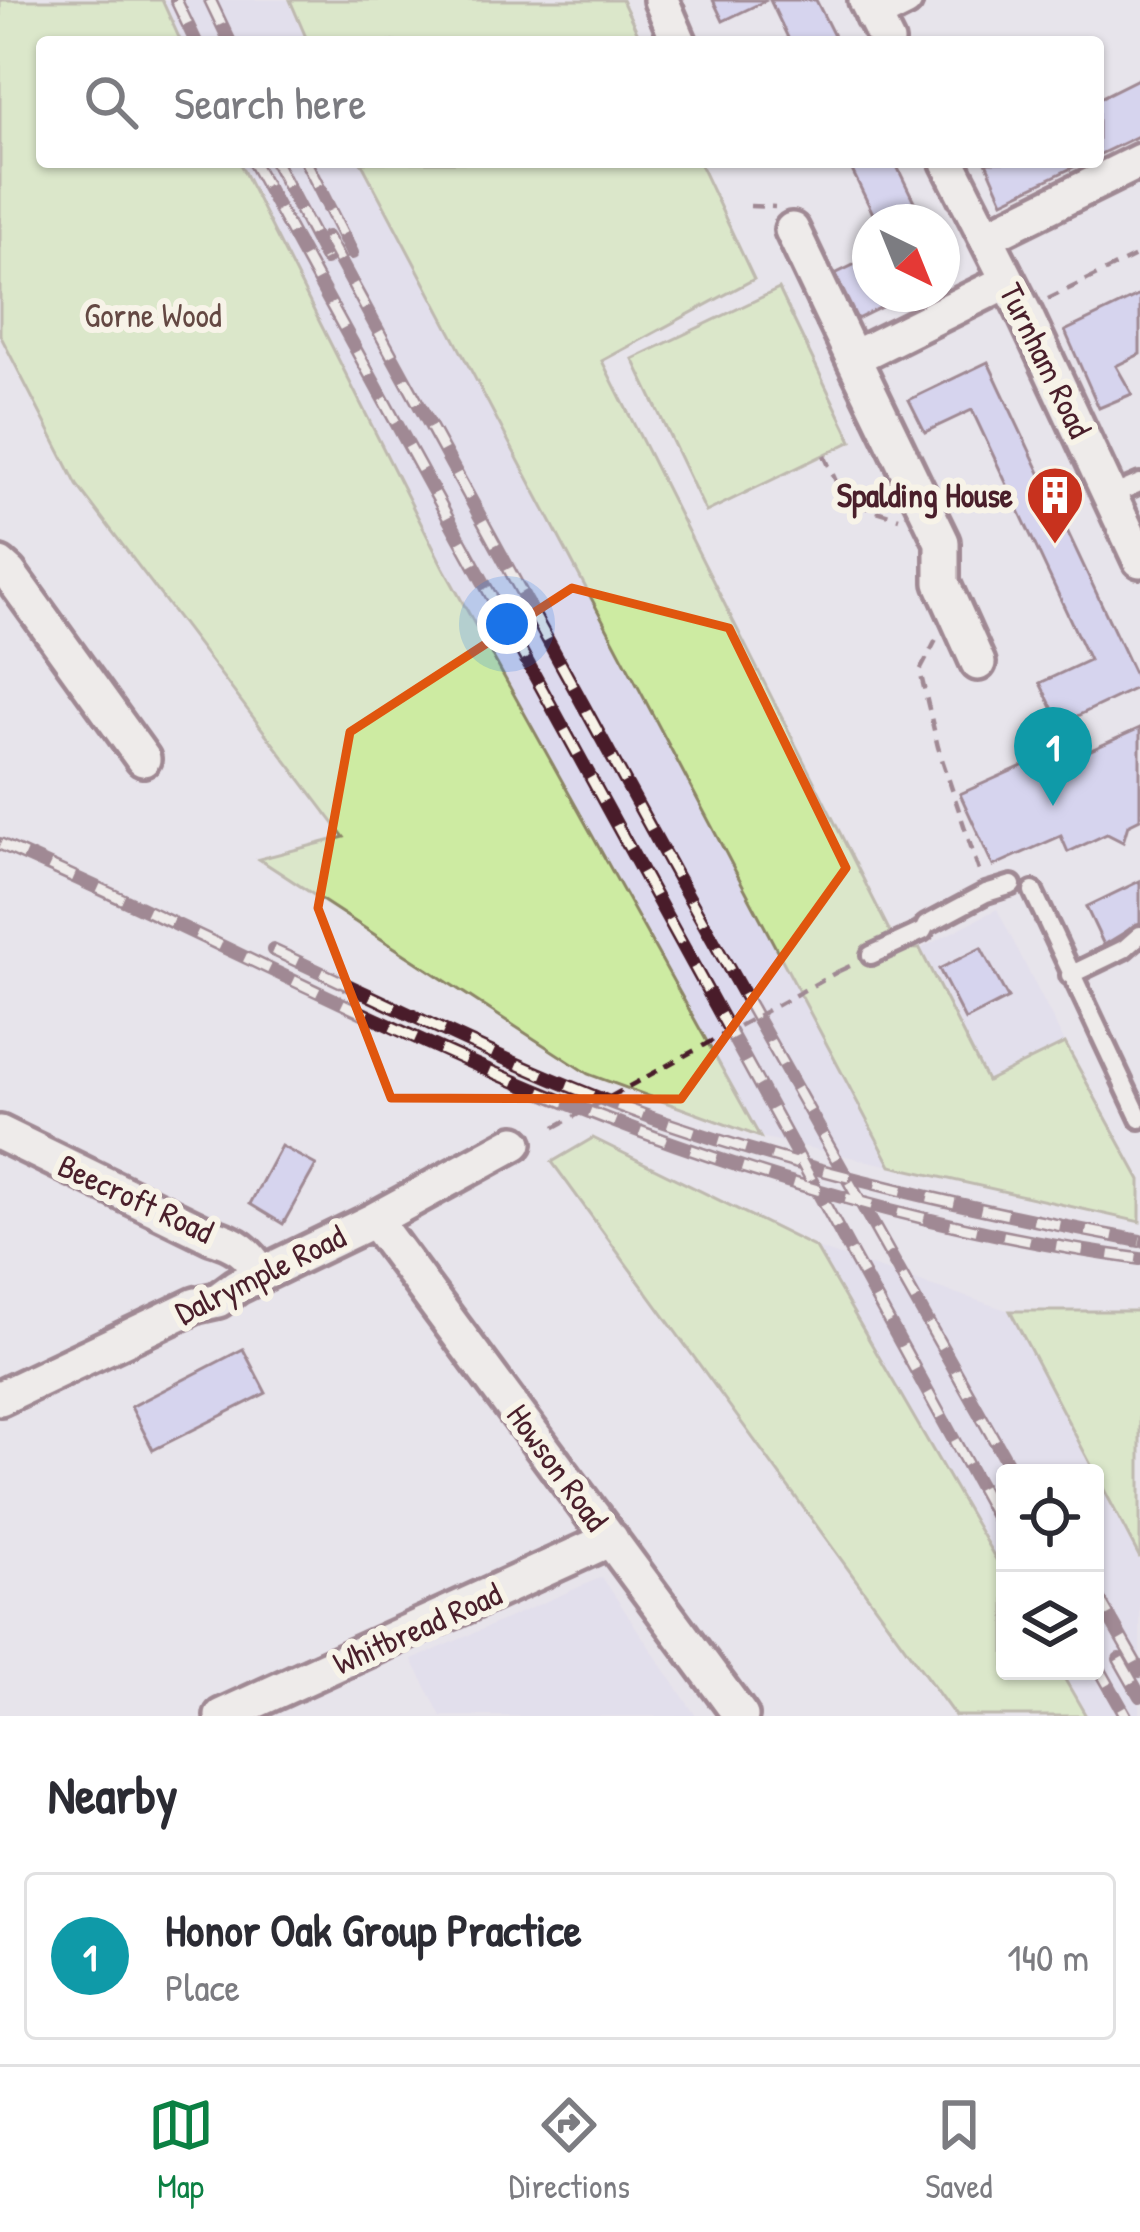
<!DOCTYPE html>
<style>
body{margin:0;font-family:"Patrick Hand",sans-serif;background:#f7f7f7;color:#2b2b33}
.controls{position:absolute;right:36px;bottom:36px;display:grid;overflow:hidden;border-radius:12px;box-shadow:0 3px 9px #0004}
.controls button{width:108px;height:108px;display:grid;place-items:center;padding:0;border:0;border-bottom:3px solid #e1e1e2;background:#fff;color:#2b2b33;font:60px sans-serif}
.compass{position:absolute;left:852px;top:204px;width:108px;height:108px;border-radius:50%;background:#fff;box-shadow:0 3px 9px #0004;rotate:137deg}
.you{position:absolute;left:507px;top:624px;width:42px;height:42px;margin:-30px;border:9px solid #fff;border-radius:50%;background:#1a73e8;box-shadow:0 0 0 18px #1a73e833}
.badge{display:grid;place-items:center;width:78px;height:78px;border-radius:50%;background:#0b8043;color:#fff;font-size:39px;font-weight:700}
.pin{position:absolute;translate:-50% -99px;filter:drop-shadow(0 3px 6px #0008)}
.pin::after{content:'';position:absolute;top:63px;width:42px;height:36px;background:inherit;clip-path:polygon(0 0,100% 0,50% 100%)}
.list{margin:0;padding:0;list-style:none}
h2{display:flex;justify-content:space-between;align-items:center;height:156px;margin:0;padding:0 48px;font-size:51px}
h2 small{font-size:39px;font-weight:400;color:#7c7c81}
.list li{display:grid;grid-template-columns:78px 1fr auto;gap:36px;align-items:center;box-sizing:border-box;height:168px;margin:0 24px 24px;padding:0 24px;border:3px solid #e1e1e2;border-radius:12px}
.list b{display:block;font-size:45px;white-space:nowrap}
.list p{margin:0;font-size:39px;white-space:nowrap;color:#7c7c81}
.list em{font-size:39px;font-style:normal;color:#7c7c81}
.icon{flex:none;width:66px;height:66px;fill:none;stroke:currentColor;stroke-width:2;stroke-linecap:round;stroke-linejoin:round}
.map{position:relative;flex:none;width:1140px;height:1716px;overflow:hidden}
.search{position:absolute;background:#fff;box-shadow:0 3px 9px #0004;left:36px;right:36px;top:36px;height:132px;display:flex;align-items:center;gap:30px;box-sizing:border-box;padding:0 42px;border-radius:12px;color:#7c7c81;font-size:45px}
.sheet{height:348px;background:#fff}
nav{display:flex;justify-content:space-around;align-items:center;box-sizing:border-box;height:168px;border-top:3px solid #e1e1e2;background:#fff;font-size:33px;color:#7c7c81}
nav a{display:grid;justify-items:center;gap:6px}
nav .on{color:#0b8043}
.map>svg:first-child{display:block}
.built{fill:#dcd9ed}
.green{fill:#cdeba2;stroke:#8c8566;stroke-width:3}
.building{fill:#c1c0f2;stroke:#4a1f2b;stroke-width:3}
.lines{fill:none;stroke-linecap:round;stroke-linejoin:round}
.lane-casing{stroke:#4a1f2b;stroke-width:26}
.street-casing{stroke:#4a1f2b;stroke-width:42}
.path{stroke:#4a1f2b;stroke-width:4.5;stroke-dasharray:12 9;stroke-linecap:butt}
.lane{stroke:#f7f3e8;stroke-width:16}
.street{stroke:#f7f3e8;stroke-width:33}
.rail-casing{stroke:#4a1f2b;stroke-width:14}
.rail{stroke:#f7f3e8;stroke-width:9;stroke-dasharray:27;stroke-linecap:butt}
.path-bridge{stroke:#4a1f2b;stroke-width:4.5;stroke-dasharray:12 9;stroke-linecap:butt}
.marked{fill:none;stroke:#e0560e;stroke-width:9;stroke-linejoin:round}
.labels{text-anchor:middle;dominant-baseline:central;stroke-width:12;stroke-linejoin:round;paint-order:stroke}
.park-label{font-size:33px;fill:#644843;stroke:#f7f3e8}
.street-label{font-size:33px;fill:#4a1f2b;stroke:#f7f3e8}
.poi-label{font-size:33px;font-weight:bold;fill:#4a1f2b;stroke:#f7f3e8;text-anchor:end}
</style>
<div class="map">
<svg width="1140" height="1716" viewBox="0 0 1140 1716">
<rect width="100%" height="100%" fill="#e7e4eb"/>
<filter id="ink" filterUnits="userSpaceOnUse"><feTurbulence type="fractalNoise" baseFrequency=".00833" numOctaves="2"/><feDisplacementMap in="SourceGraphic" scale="24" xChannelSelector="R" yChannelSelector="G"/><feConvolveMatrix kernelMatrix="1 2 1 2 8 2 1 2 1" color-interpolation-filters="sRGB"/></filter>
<g filter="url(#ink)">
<path class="built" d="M 162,0 L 290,0 L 308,42 L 181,42 Z
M 239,162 L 361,162 L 891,1166 L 760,1137 L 443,567 Z
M 997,909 L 1065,1043 L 987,1082 L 920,949 Z
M 816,1248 L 1010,1311 L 1140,1558 L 1140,1716 L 1086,1716 L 1060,1671 L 1095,1671 L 1095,1473 L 1005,1473 L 1005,1575 Z
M 602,1577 L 696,1716 L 441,1716 L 412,1660 Z"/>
<path class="green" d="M 0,0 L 162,0 L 181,42 L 42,42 L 42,162 L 239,162 L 443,567 L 760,1137 L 588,1074 L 259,859 L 344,837 L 77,485 L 0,335 Z
M 290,0 L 622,0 L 642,42 L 308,42 Z
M 361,162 L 699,162 L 754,279 L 602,361 L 898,948 L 920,949 L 987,1081 L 1065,1043 L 1140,1180 L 1140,1222 L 891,1166 Z
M 779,289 L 852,441 L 706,512 L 633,359 Z
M 593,1138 L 816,1248 L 1005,1575 L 1005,1671 L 1060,1671 L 1086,1716 L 955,1716 L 552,1162 Z
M 1010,1311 L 1140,1311 L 1140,1558 Z"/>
<path class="building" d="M 713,0 L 767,0 L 723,21 Z
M 770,0 L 816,0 L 837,42 L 790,42 Z
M 1140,78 L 1140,135 L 1098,155 L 1098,99 Z
M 848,162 L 895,162 L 924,222 L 877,222 Z
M 986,162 L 1084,162 L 1003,201 Z
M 870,257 L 870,294 L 908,294 L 857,319 L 835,274 Z
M 1140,295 L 1140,354 L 1116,366 L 1132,394 L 1099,408 L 1065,331 Z
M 988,362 L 1140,686 L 1060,724 L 1040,683 L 1089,660 L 972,410 L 925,432 L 909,400 Z
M 1140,728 L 1140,819 L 1128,825 L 1123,842 L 1107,834 L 1068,852 L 1061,836 L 993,866 L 960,794 L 1058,750 L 1064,762 Z
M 1140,881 L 1140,923 L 1104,945 L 1086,907 Z
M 981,948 L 1008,998 L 965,1020 L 939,969 Z
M 281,1146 L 316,1165 L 283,1224 L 250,1204 Z
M 243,1349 L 266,1393 L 153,1450 L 131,1407 Z"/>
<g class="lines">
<defs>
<path id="lane" d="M 1110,496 L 1140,483
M 1033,891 L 1140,1119
M 871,955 L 923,931 L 926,925 L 986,893 L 1012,885
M 1070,975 L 1124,949 L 1140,935"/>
<path id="street" d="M 661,0 L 679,42
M 866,0 L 887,42
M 873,16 L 905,0
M 948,162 L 1023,310 L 1140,560
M 792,230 L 853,358
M 986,237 L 1140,161
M 0,565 L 9,573 L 143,759
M 978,663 L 942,583 L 942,542 L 853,358 L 1008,281
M 0,1133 L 211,1236 C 236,1243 248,1252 262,1274
M 374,1220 L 741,1716
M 0,1398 L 196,1305 L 218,1300 L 237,1286 L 374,1220 L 515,1143
M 222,1716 L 611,1539"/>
</defs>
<use href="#lane" class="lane-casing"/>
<use href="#street" class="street-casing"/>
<path class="path" d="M 750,206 L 775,207
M 1048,299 L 1140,254
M 824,455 L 845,501 L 899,518
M 936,640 L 920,671 L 938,747 L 980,874
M 839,971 L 850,966"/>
<use href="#lane" class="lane"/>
<use href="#street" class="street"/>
<defs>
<path id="rail" d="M 176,0 L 196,42
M 210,0 L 230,42
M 253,162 L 1005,1533
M 275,162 L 326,259
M 306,162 L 352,253
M 327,237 L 678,878 L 1013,1473
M 0,844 C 167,916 328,1001 495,1073 C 700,1162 918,1229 1140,1259
M 273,950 C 401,1009 530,1076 664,1122 C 819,1175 979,1211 1140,1241
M 1095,1592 L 1140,1671
M 1119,1659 L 1140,1696
M 1095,1661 L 1126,1716"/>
</defs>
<use href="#rail" class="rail-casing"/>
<use href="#rail" class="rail"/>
<path class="path-bridge" d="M 555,1127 L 839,971"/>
</g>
</g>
<path d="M0 0H1140V1716H0ZM 572,588 L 729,628 L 846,868 L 681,1099 L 391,1098 L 318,908 L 350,732 Z" fill="#e7e4eb" fill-opacity=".55" fill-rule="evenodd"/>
<path class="marked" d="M 572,588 L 729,628 L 846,868 L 681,1099 L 391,1098 L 318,908 L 350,732 Z"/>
<defs>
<symbol id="building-pin" viewBox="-11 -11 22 30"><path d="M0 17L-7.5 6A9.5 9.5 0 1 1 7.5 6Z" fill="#c8321e" stroke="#f7f3e8"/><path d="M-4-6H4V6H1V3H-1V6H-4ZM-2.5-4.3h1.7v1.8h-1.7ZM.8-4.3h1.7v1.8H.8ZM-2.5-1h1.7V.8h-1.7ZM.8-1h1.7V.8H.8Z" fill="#fff"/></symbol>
</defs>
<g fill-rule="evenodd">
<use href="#building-pin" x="1022" y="462" width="66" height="90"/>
</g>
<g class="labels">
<g class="park-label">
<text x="153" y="315">Gorne Wood</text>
</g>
<g class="street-label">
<text transform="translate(1046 360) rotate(64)">Turnham Road</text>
<text transform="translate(136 1198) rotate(25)">Beecroft Road</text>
<text transform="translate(260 1274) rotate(-26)">Dalrymple Road</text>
<text transform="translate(558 1467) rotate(54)">Howson Road</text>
<text transform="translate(417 1628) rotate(-24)">Whitbread Road</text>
</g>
<g class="poi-label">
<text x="1013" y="495">Spalding House</text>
</g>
</g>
</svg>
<div class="controls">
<button><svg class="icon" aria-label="locate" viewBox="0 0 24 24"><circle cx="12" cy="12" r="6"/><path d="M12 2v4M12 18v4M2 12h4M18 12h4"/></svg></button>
<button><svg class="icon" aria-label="layers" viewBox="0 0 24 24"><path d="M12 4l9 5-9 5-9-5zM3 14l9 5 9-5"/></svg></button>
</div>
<svg class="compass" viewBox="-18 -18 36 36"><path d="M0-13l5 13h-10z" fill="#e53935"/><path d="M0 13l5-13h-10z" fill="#7c7c81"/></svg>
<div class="you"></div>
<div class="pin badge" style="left:1053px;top:806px;background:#0f9aa8">1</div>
<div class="search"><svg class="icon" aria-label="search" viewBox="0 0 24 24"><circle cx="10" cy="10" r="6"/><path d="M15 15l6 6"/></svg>Search here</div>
</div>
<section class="sheet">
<h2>Nearby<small></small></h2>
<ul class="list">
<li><span class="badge" style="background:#0f9aa8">1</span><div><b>Honor Oak Group Practice</b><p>Place</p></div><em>140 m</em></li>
</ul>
</section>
<nav>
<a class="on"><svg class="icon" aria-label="map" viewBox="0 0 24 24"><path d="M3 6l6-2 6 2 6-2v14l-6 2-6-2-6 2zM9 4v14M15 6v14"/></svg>Map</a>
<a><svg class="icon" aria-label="directions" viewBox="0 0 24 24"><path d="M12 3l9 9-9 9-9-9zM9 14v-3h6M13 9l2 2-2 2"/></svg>Directions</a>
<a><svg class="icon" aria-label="saved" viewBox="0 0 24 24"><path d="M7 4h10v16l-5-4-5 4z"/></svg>Saved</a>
</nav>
